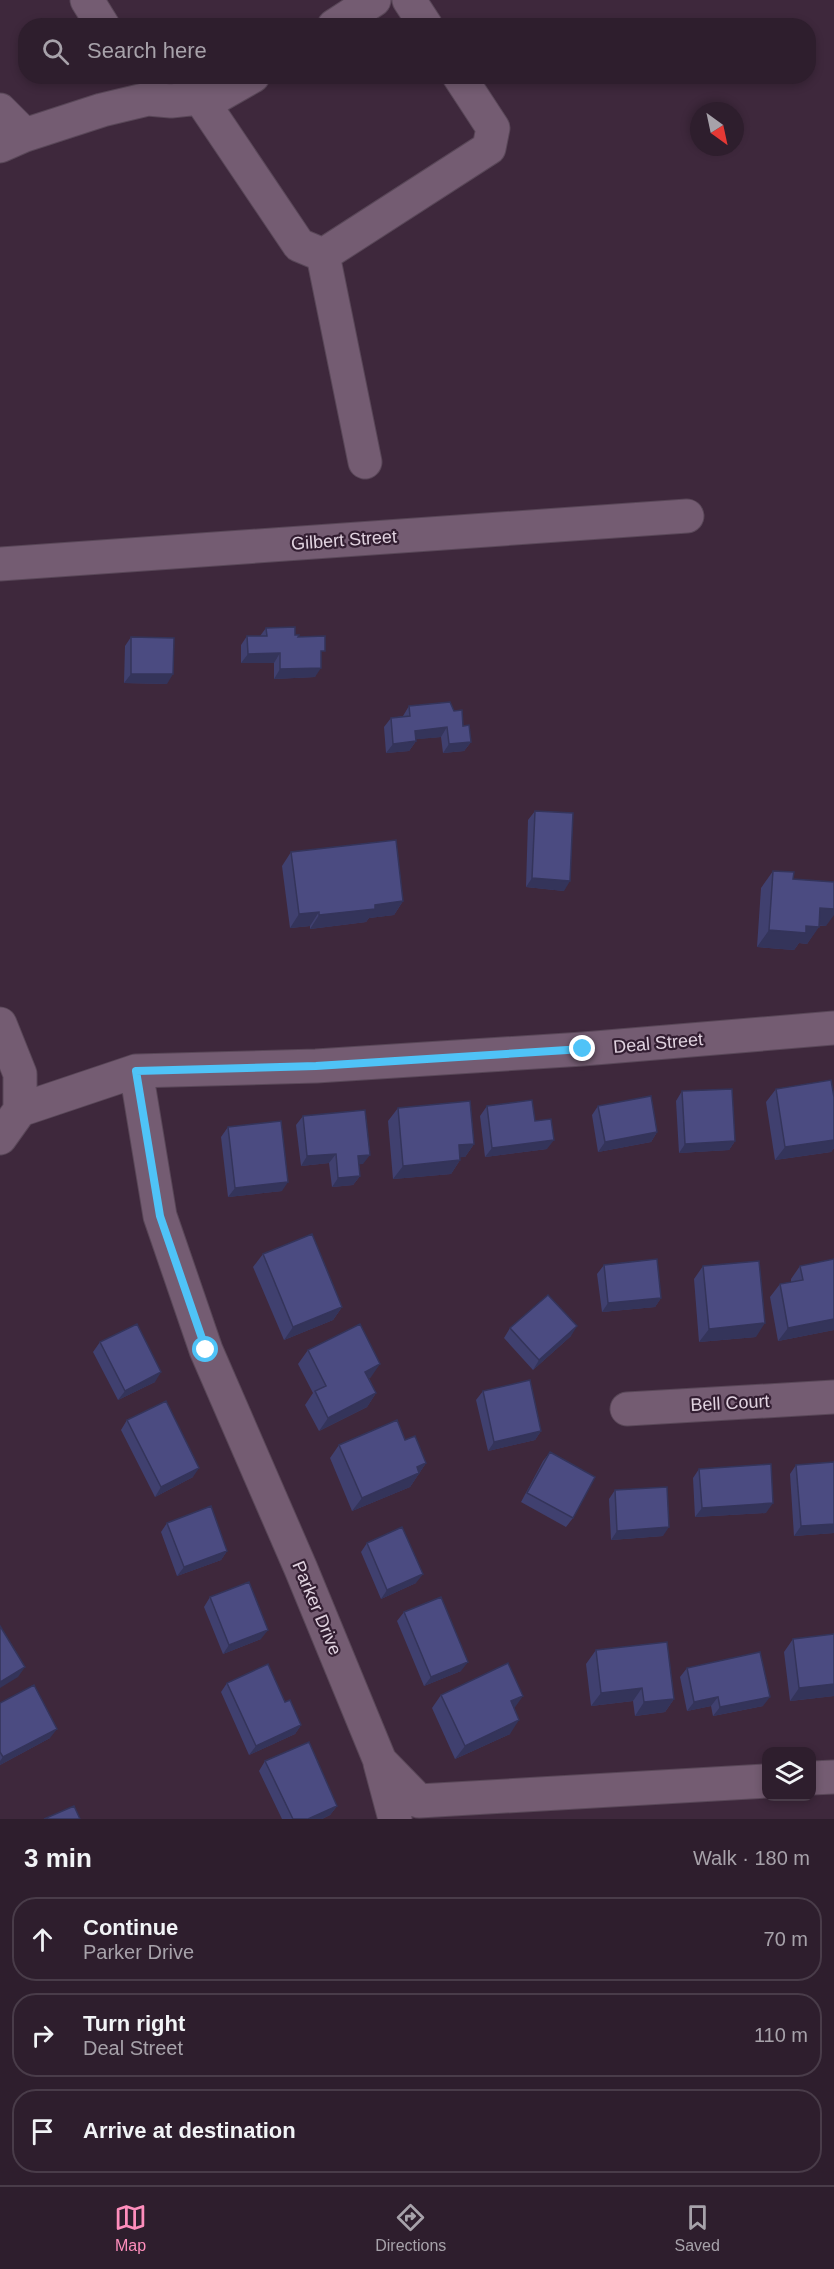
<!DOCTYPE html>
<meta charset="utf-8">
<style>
body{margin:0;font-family:Arial,sans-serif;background:#3a2b39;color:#f1f3f6}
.controls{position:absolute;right:18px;bottom:18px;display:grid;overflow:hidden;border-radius:12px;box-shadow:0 3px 9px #0003}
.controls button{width:54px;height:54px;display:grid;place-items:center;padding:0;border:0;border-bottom:2px solid #493c49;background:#2e1e2d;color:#f1f3f6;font:30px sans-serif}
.compass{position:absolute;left:690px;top:102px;width:54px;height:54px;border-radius:50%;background:#2e1e2d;box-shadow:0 3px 9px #0003;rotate:147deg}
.stop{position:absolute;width:18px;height:18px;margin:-14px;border:4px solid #4fc3f7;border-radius:50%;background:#fff}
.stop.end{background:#4fc3f7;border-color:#fff;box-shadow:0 2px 6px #0008}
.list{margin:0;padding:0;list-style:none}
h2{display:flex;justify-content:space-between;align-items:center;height:78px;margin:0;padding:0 24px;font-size:26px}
h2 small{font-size:20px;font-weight:400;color:#a7a2aa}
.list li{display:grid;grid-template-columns:39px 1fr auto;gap:18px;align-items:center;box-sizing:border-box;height:84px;margin:0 12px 12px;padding:0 12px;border:2px solid #493c49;border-radius:24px}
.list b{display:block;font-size:22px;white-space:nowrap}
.list p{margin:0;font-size:20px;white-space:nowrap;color:#a7a2aa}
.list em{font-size:20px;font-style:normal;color:#a7a2aa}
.icon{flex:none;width:33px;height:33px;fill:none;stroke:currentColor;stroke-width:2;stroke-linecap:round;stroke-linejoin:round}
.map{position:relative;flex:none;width:834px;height:1819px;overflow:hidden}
.search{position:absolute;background:#2e1e2d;box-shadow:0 3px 9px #0003;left:18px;right:18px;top:18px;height:66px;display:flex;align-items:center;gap:15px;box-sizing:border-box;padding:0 21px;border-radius:24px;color:#a7a2aa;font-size:22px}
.sheet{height:366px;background:#2e1e2d}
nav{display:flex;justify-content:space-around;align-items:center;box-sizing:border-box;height:84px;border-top:2px solid #493c49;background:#2e1e2d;font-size:16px;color:#a7a2aa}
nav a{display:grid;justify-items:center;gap:3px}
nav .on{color:#fe8ebc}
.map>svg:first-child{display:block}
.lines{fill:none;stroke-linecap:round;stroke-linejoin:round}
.minor-casing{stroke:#594758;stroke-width:35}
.minor{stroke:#745c72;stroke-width:33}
.wall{fill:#40406f}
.shaded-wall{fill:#34345a}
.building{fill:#4b4b81;stroke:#34345a;stroke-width:1.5}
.route{stroke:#4fc3f7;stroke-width:8}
.labels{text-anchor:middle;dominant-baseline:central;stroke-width:4.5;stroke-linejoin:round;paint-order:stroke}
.street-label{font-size:18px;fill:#e1d3e0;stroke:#331e32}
</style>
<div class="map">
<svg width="834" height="1819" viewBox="0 0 834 1819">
<rect width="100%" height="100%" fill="#3e283c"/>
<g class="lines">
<defs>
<path id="minor" d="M 87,0 L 103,26
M 409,0 L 426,26
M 334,26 L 374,0
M 200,98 L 299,245 L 323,255 L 489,148 L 493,128 L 459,76
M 0,110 L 25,135
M 0,146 L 25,135 L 102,110 L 148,99 L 171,101 L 218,96 L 253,76
M 323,255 L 365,462
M 0,564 L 687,516
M 0,1024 L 20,1074 L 20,1110 L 0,1138
M 136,1071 L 160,1216 L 206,1350 L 301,1569 L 380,1761 L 419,1801 L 766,1781
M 20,1110 L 136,1071 L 316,1066 L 583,1049 L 834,1028
M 627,1409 L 834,1397
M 380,1763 L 395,1819
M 812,1778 L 834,1777"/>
</defs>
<use href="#minor" class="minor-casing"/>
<use href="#minor" class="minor"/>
</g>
<path class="wall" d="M 266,628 L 298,637 L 321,658 L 315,677 L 274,679 L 274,663 L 241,663 L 241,645 L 247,636 L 260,636 Z
M 131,637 L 167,684 L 124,683 L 125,646 Z
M 409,706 L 454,711 L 463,726 L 471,742 L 464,751 L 443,753 L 441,737 L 416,739 L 416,741 L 409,751 L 386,753 L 384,727 L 391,718 L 403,716 Z
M 535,811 L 564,891 L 526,887 L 528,820 Z
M 291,852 L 403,901 L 394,915 L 369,918 L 366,922 L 310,929 L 310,926 L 290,928 L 282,866 Z
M 773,871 L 793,879 L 826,926 L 819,926 L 807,944 L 799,943 L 794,950 L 757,947 L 761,888 Z
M 776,1089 L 834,1097 L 834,1148 L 831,1152 L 775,1160 L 766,1102 Z
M 682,1091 L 735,1141 L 729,1150 L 679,1153 L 676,1101 Z
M 487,1106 L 547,1149 L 485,1157 L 480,1116 Z
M 598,1106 L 657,1132 L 651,1142 L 598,1152 L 592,1115 Z
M 398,1108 L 474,1144 L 465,1157 L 460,1157 L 460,1160 L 451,1174 L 393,1179 L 388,1121 Z
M 303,1116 L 363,1164 L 358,1164 L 360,1176 L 353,1185 L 332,1187 L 329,1163 L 301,1166 L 296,1125 Z
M 228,1127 L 282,1191 L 228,1197 L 221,1137 Z
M 263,1254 L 342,1307 L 333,1320 L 284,1340 L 253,1267 Z
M 604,1265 L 661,1298 L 655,1307 L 602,1312 L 597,1274 Z
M 703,1266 L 756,1337 L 699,1342 L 694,1279 Z
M 800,1266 L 834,1330 L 778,1341 L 770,1297 L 780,1284 L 791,1282 L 791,1279 Z
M 510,1328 L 571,1336 L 533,1370 L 504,1338 Z
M 100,1342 L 155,1382 L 118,1400 L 93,1352 Z
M 308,1350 L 371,1377 L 369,1378 L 376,1393 L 367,1407 L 319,1431 L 305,1405 L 313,1393 L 298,1364 Z
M 483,1391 L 541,1431 L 535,1440 L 488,1451 L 476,1400 Z
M 127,1420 L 193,1477 L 155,1497 L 121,1430 Z
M 405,1440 L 426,1463 L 410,1487 L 352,1511 L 330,1458 L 339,1445 Z
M 550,1452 L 573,1518 L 566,1527 L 521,1502 L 543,1461 Z
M 796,1465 L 834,1533 L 794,1536 L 790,1474 Z
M 699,1469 L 766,1513 L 695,1517 L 693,1478 Z
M 615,1490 L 663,1536 L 611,1540 L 609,1499 Z
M 167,1523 L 227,1551 L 221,1560 L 177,1576 L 161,1532 Z
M 367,1543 L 416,1583 L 381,1599 L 361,1552 Z
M 210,1597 L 261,1639 L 223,1654 L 204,1607 Z
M 404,1612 L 461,1671 L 424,1686 L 397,1621 Z
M 793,1639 L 834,1696 L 790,1701 L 784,1652 Z
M 596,1650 L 674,1699 L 665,1712 L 635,1716 L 633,1701 L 591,1706 L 586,1664 Z
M 687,1668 L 763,1706 L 713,1716 L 711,1706 L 687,1711 L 680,1677 Z
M 227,1683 L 285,1702 L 301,1725 L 295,1734 L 249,1755 L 221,1692 Z
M 441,1695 L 514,1709 L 510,1734 L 455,1759 L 432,1708 Z
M 0,1703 L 50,1738 L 0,1765 Z
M 265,1761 L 337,1806 L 330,1815 L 322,1819 L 282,1819 L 259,1771 Z"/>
<path class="shaded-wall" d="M 280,653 L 274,663 L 241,663 L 248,654 Z
M 321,668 L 315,677 L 274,679 L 280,669 Z
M 131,674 L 173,674 L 167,684 L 124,683 Z
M 447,727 L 441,737 L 409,740 L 415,731 Z
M 416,741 L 409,751 L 386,753 L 393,744 Z
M 471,742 L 464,751 L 443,753 L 449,744 Z
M 532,878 L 570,881 L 564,891 L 526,887 Z
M 403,901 L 394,915 L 369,918 L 366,922 L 310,929 L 319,915 L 375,905 Z
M 820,908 L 834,909 L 834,915 L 826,926 L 808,925 Z
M 319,912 L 310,926 L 290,928 L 299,914 Z
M 806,926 L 819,927 L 807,944 L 799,943 L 794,950 L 757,947 L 769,930 Z
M 657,1132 L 651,1142 L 598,1152 L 605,1142 Z
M 554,1140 L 547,1149 L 485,1157 L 492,1148 Z
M 834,1140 L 834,1148 L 831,1152 L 775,1160 L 785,1147 Z
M 735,1141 L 729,1150 L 679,1153 L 685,1144 Z
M 474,1144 L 465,1157 L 450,1158 L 459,1145 Z
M 336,1154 L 329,1163 L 301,1166 L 307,1156 Z
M 370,1155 L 363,1164 L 351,1165 L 358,1156 Z
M 460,1160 L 451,1174 L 393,1179 L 403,1166 Z
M 360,1176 L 353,1185 L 332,1187 L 338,1178 Z
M 288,1182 L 282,1191 L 228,1197 L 235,1188 Z
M 661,1298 L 655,1307 L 602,1312 L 608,1303 Z
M 342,1307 L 333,1320 L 284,1340 L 293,1327 Z
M 834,1319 L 834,1330 L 778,1341 L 788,1328 Z
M 765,1323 L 756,1337 L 699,1342 L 709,1329 Z
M 577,1326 L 571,1336 L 533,1370 L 539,1360 Z
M 380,1364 L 371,1377 L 356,1385 L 365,1372 Z
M 161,1372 L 155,1382 L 118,1400 L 125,1391 Z
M 376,1393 L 367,1407 L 319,1431 L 328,1418 Z
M 541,1431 L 535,1440 L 488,1451 L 494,1442 Z
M 426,1463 L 410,1487 L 352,1511 L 362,1498 L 417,1467 Z
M 199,1468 L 193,1477 L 155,1497 L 161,1487 Z
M 773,1503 L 766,1513 L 695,1517 L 702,1508 Z
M 834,1524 L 834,1533 L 794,1536 L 801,1526 Z
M 669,1527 L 663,1536 L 611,1540 L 617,1531 Z
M 227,1551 L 221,1560 L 177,1576 L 184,1567 Z
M 423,1574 L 416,1583 L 381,1599 L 387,1590 Z
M 268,1630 L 261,1639 L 223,1654 L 229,1645 Z
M 468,1662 L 461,1671 L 424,1686 L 431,1677 Z
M 25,1667 L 18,1677 L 0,1688 L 0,1682 Z
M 834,1684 L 834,1696 L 790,1701 L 799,1688 Z
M 642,1688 L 633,1701 L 591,1706 L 601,1693 Z
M 523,1696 L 513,1710 L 511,1701 Z
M 718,1697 L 711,1706 L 687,1711 L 694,1702 Z
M 770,1697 L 763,1706 L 713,1716 L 720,1707 Z
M 674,1699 L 665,1712 L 635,1716 L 644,1702 Z
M 519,1720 L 510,1734 L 455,1759 L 465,1746 Z
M 301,1725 L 295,1734 L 249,1755 L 256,1746 Z
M 57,1729 L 50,1738 L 0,1765 L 0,1761 L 3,1757 Z
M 337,1806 L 330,1815 L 322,1819 L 308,1819 Z"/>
<path class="building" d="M 295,627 L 295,635 L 299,635 L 298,637 L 325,636 L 325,651 L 321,651 L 321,668 L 280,669 L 280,653 L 248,654 L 247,636 L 267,636 L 266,628 Z
M 131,637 L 174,638 L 173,674 L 131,674 Z
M 450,702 L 454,711 L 462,710 L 463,726 L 469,725 L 471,742 L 449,744 L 447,727 L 415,731 L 416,741 L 393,744 L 391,718 L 410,716 L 409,706 Z
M 535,811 L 573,813 L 570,881 L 532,878 Z
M 396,840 L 403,901 L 375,905 L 375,909 L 319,915 L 319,912 L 299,914 L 291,852 Z
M 773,871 L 794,872 L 793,879 L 834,882 L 834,909 L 820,908 L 819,927 L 806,926 L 806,933 L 769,930 Z
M 831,1080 L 834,1097 L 834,1140 L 785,1147 L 776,1089 Z
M 732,1089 L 735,1141 L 685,1144 L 682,1091 Z
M 651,1096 L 657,1132 L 605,1142 L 598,1106 Z
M 532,1100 L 535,1121 L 551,1119 L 554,1140 L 492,1148 L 487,1106 Z
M 470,1101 L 474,1144 L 459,1145 L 460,1160 L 403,1166 L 398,1108 Z
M 365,1110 L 370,1155 L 358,1156 L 360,1176 L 338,1178 L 336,1154 L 307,1156 L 303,1116 Z
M 281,1121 L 288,1182 L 235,1188 L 228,1127 Z
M 312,1234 L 342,1307 L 293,1327 L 263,1254 Z
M 657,1259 L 661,1298 L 608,1303 L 604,1265 Z
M 834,1259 L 834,1319 L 788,1328 L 780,1284 L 803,1280 L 800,1266 Z
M 759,1261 L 765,1323 L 709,1329 L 703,1266 Z
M 548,1295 L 577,1326 L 539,1360 L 510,1328 Z
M 137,1324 L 161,1372 L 125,1391 L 100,1342 Z
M 360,1324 L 380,1364 L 365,1372 L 376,1393 L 328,1418 L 315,1391 L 326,1386 L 308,1350 Z
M 530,1380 L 541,1431 L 494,1442 L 483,1391 Z
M 166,1401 L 199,1468 L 161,1487 L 127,1420 Z
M 397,1420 L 405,1440 L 415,1436 L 426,1463 L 417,1467 L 419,1473 L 362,1498 L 339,1445 Z
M 550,1452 L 595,1477 L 573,1518 L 527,1493 Z
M 834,1462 L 834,1524 L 801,1526 L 796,1465 Z
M 771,1464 L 773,1503 L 702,1508 L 699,1469 Z
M 667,1487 L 669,1527 L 617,1531 L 615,1490 Z
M 211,1506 L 227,1551 L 184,1567 L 167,1523 Z
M 402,1527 L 423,1574 L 387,1590 L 367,1543 Z
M 249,1582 L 268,1630 L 229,1645 L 210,1597 Z
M 441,1597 L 468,1662 L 431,1677 L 404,1612 Z
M 0,1626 L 25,1667 L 0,1682 Z
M 834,1634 L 834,1684 L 799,1688 L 793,1639 Z
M 667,1642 L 674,1699 L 644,1702 L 642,1688 L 601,1693 L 596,1650 Z
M 760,1652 L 770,1697 L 720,1707 L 718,1697 L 694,1702 L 687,1668 Z
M 508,1663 L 523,1696 L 511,1701 L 519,1720 L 465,1746 L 441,1695 Z
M 268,1664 L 285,1702 L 290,1700 L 301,1725 L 256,1746 L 227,1683 Z
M 34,1685 L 57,1729 L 3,1757 L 0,1752 L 0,1703 Z
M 309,1742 L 337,1806 L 308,1819 L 293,1819 L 265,1761 Z
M 74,1806 L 80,1819 L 44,1819 Z"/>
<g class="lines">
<path class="route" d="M 206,1350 L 160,1216 L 136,1071 L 316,1066 L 583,1049"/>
</g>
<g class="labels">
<g class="street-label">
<text transform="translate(344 540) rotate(-4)">Gilbert Street</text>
<text transform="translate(658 1043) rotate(-5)">Deal Street</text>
<text transform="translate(730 1403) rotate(-3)">Bell Court</text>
<text transform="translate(317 1608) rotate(67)">Parker Drive</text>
</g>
</g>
</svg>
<div class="controls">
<button><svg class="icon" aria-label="layers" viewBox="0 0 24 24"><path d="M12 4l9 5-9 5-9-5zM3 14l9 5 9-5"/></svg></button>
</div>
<svg class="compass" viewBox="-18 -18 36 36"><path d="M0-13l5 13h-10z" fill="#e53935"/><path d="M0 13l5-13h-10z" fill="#a7a2aa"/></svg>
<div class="stop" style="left:206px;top:1350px"></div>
<div class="stop end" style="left:583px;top:1049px"></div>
<div class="search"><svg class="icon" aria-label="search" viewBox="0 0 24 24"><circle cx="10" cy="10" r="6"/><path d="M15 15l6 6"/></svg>Search here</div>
</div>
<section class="sheet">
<h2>3 min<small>Walk · 180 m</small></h2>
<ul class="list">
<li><svg class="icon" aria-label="ahead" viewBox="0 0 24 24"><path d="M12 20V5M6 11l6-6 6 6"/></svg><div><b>Continue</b><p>Parker Drive</p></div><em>70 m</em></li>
<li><svg class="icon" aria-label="right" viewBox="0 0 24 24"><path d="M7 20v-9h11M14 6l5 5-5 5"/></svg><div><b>Turn right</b><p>Deal Street</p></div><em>110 m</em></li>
<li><svg class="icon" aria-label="arrive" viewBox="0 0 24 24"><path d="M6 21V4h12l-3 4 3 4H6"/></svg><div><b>Arrive at destination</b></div></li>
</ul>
</section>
<nav>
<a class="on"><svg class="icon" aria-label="map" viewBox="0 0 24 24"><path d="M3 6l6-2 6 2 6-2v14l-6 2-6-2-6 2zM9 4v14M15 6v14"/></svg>Map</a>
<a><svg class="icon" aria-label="directions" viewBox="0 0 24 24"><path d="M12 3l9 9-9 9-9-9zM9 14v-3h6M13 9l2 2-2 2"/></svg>Directions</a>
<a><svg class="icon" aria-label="saved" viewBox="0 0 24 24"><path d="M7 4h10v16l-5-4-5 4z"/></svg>Saved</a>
</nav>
